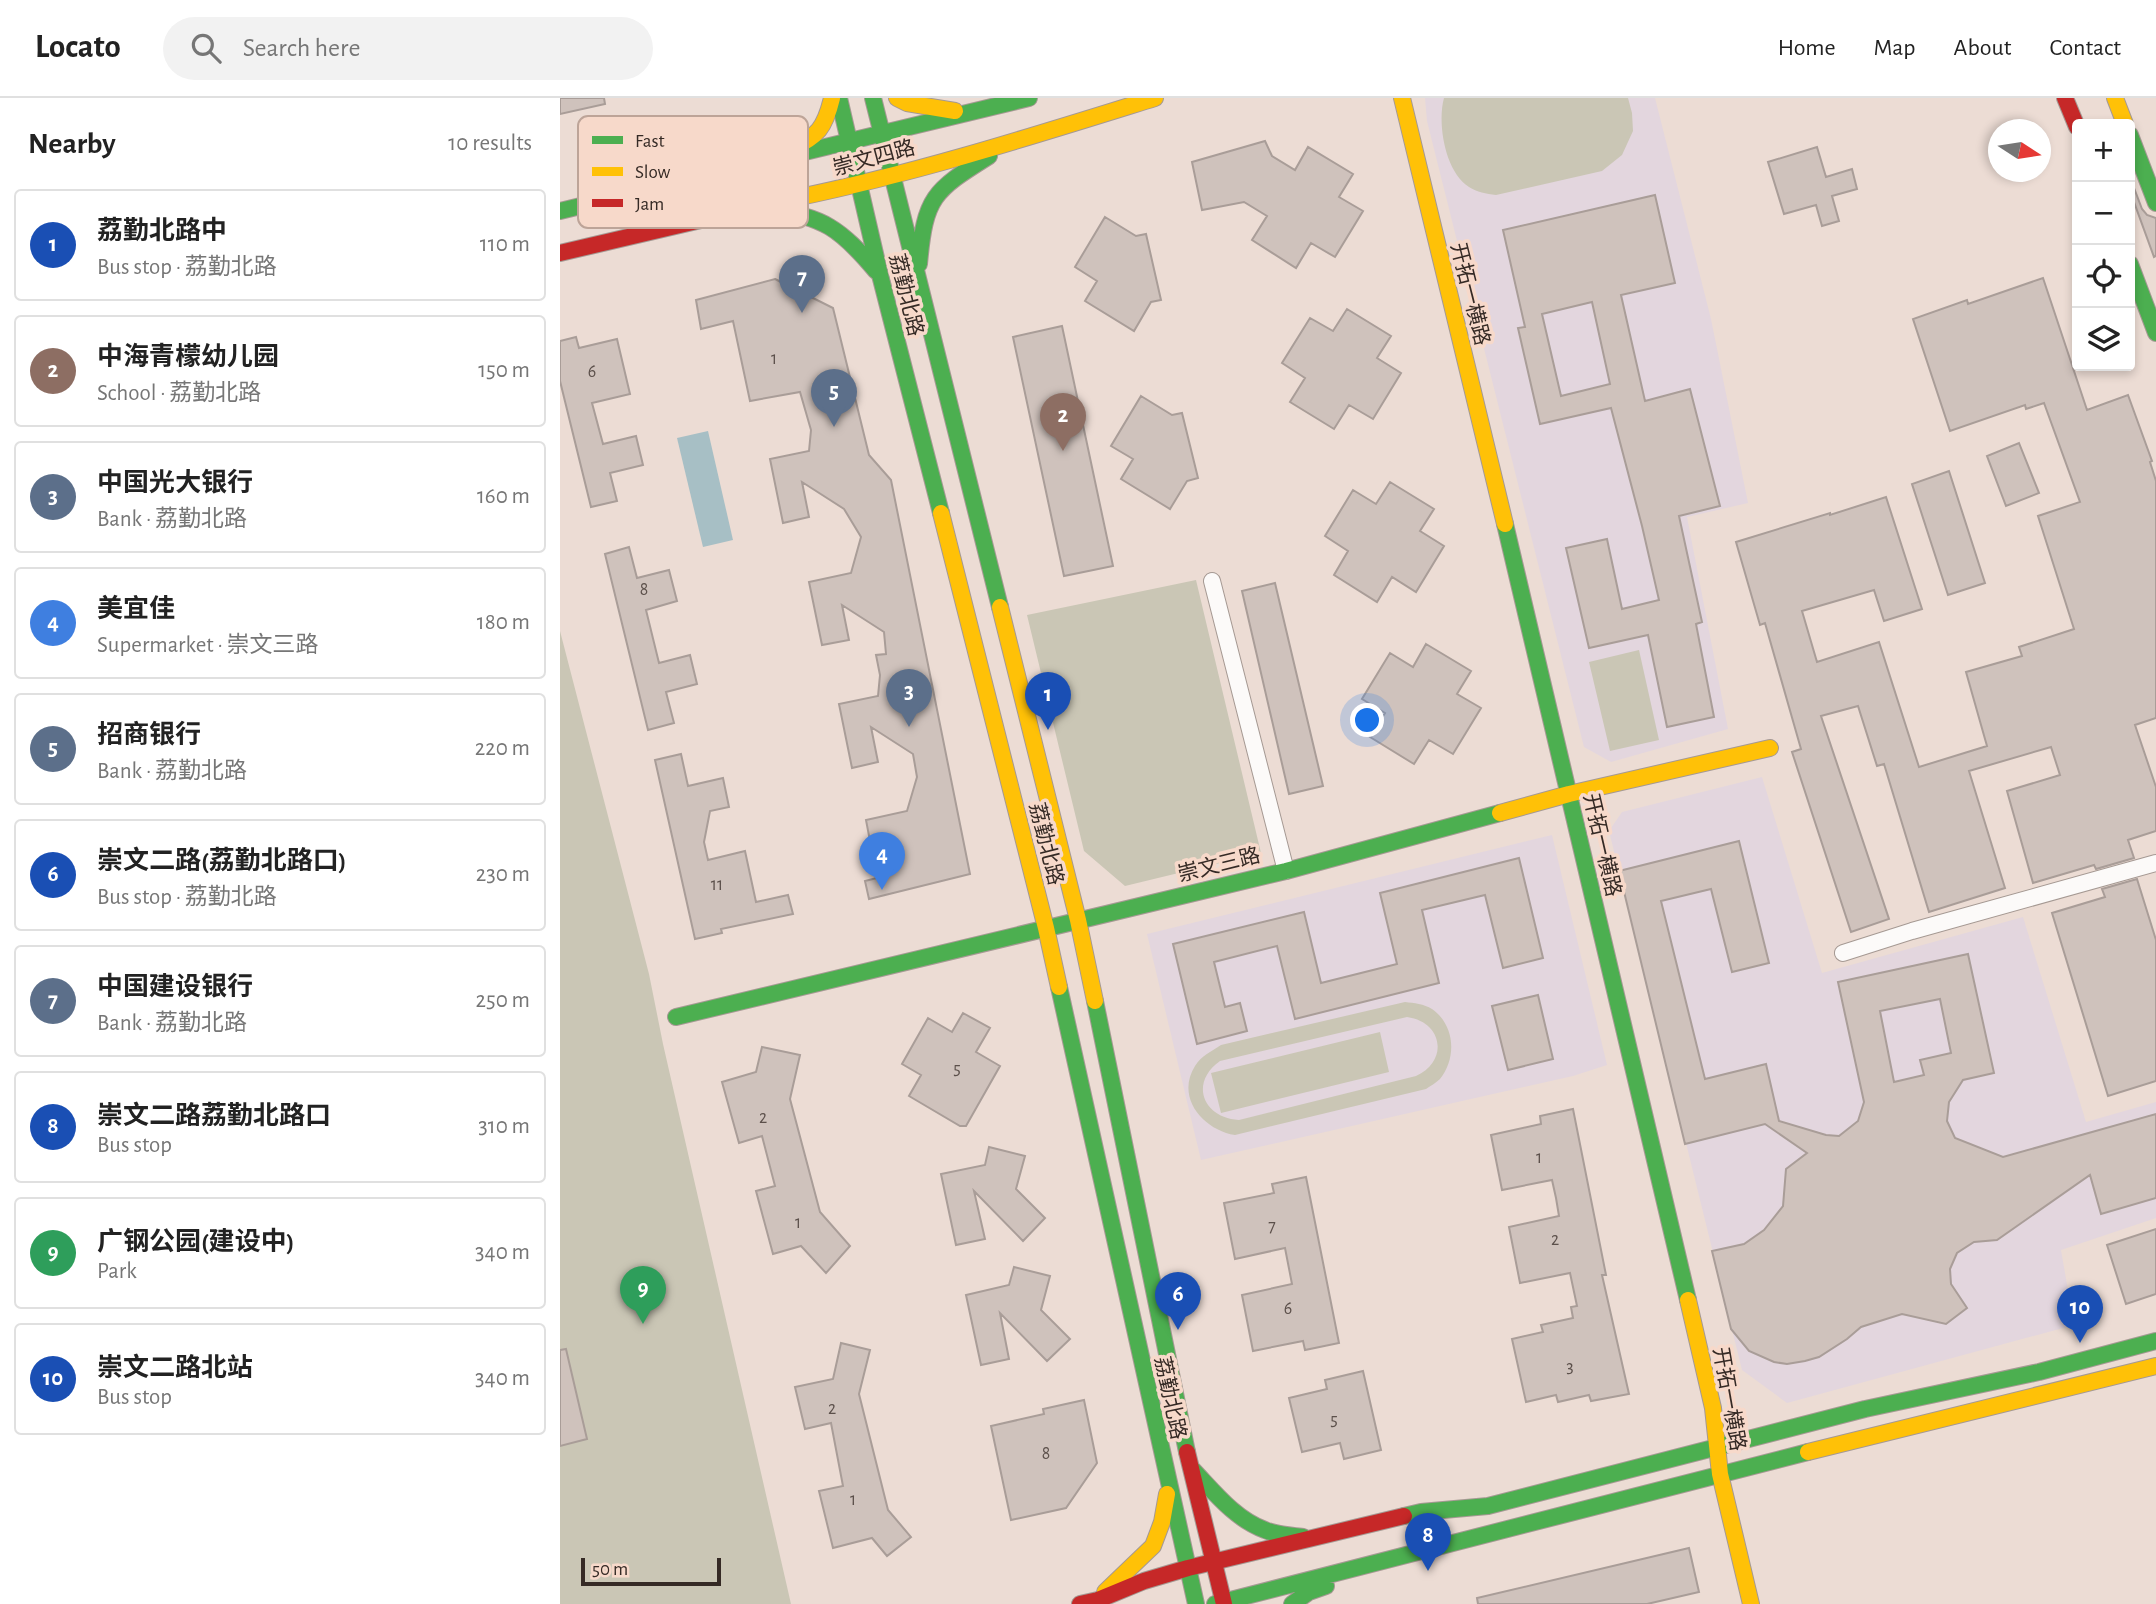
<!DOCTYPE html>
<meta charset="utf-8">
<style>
body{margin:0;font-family:"Alegreya Sans","Noto Sans SC",sans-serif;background:#f2f2f2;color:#222}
.controls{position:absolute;right:21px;top:21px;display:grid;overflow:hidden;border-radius:7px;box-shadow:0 4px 10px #0003}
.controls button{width:63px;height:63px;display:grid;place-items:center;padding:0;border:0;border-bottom:2px solid #e0e0e0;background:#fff;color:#222;font:35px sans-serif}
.compass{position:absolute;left:1428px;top:21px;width:63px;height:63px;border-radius:50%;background:#fff;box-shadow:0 4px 10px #0003;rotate:102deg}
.scale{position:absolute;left:21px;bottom:18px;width:140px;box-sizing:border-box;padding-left:7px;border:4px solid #352a25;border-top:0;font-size:19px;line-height:24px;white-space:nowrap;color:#352a25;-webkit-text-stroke:5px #f7d9ca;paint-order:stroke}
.you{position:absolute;left:808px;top:623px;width:24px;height:24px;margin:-18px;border:5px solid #fff;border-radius:50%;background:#1a73e8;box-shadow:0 0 0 10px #1a73e833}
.badge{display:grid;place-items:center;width:46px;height:46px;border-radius:50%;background:#0b8043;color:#fff;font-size:23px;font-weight:700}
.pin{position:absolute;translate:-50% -58px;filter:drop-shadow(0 2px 4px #0008)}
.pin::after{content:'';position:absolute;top:37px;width:24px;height:21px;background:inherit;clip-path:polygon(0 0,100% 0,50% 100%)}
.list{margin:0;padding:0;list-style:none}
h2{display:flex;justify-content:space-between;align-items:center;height:91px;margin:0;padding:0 28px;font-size:30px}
h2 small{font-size:23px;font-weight:400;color:#767676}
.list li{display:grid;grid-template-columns:46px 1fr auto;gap:21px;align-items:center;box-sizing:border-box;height:112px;margin:0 14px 14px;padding:0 14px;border:2px solid #e0e0e0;border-radius:7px}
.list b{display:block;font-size:26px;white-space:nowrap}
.list p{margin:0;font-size:23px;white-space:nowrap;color:#767676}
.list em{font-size:23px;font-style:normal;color:#767676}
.icon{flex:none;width:38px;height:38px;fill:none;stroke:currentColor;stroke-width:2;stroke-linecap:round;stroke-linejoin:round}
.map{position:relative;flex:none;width:1596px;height:1506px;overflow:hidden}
header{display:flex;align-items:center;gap:42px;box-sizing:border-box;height:98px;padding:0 35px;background:#fff;border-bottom:2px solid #e0e0e0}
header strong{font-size:33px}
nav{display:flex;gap:38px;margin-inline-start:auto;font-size:24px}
.search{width:490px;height:63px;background:#f2f2f2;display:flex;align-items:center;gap:18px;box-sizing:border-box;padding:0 24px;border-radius:38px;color:#767676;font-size:26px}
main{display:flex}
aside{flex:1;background:#fff}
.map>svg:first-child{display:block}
.education{fill:#e3d6de}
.green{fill:#cac6b5;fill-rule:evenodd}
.water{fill:#a7bfc5}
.building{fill:#cfc2bc;stroke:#a99d98;stroke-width:2;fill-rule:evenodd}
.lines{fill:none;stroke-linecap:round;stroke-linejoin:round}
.street-casing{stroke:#a59993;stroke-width:18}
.fast-casing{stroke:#a59993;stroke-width:18}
.slow-casing{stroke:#a59993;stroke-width:18}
.jam-casing{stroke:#a59993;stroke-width:18}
.street{stroke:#fcfaf9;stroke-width:16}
.fast{stroke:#4caf50;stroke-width:16}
.slow{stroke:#ffc107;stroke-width:16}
.jam{stroke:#c62828;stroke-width:16}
.labels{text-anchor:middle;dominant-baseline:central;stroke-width:7;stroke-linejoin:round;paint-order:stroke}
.number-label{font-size:18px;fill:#5c504b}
.street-label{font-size:21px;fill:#352a25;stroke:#f7d9ca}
.key{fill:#f7d9ca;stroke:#bda498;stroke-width:2}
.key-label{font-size:19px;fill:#352a25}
</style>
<header>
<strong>Locato</strong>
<div class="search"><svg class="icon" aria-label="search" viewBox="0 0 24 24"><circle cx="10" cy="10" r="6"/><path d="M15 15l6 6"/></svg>Search here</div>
<nav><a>Home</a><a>Map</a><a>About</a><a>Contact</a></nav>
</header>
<main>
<aside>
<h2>Nearby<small>10 results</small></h2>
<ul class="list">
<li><span class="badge" style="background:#1a4fb4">1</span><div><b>荔勤北路中</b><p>Bus stop · 荔勤北路</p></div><em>110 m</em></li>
<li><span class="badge" style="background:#8d6e63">2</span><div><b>中海青檬幼儿园</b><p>School · 荔勤北路</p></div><em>150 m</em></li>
<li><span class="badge" style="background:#5c6f8a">3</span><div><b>中国光大银行</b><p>Bank · 荔勤北路</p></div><em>160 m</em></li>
<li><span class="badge" style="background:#3f7fe0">4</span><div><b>美宜佳</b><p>Supermarket · 崇文三路</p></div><em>180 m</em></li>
<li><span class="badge" style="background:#5c6f8a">5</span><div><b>招商银行</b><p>Bank · 荔勤北路</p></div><em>220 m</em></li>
<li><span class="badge" style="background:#1a4fb4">6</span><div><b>崇文二路(荔勤北路口)</b><p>Bus stop · 荔勤北路</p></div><em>230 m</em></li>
<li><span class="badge" style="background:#5c6f8a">7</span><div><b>中国建设银行</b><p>Bank · 荔勤北路</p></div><em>250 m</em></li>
<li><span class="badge" style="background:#1a4fb4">8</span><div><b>崇文二路荔勤北路口</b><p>Bus stop</p></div><em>310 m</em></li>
<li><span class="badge" style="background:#2e9e5b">9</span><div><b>广钢公园(建设中)</b><p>Park</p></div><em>340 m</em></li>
<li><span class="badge" style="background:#1a4fb4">10</span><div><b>崇文二路北站</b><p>Bus stop</p></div><em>340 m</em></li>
</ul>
</aside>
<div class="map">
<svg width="1596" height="1506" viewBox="0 0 1596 1506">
<rect width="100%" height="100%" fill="#ecdcd4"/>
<path class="education" d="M 865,0 L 1095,0 L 1151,221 L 1188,405 L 1127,419 L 1168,631 L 1051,664 L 1024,649 L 867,23 Z
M 1202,679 L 1262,875 L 1463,819 L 1526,1024 L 1596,1004 L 1596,1120 L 1501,1152 L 1514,1227 L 1227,1305 L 1182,1272 L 1049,733 L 1062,714 Z
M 992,737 L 1047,967 L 1013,978 L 641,1062 L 587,836 Z"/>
<path class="green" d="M 884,0 L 1068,0 L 1072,15 L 1073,33 L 1062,57 L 1042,73 L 936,97 C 926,96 917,94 909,89 C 885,74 877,25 884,0 Z
M 636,482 L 701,755 L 565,788 L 524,753 L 467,517 Z
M 0,533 L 89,876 L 103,946 L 231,1506 L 0,1506 Z
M 1079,552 L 1099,642 L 1050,653 L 1029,564 Z
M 845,904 C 854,905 864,906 872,911 C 895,927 897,960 880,981 C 876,985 870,988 866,991 L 675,1037 C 644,1032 615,1000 635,968 C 641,958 652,953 661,947 ZM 847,919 C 883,924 889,963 856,978 L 679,1022 C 643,1020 629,985 660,963 Z
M 820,934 L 829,974 L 661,1015 L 651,975 Z"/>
<path class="water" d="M 148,333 L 173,442 L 143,449 L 117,340 Z"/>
<path class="building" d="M 0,0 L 44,0 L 45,6 L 0,16 Z
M 705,43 L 712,58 L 735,72 L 748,49 L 793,76 L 779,99 L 803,113 L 775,159 L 751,145 L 736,170 L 692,142 L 707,118 L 684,104 L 642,112 L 632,64 Z
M 1257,49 L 1266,79 L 1292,71 L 1297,91 L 1272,98 L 1279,123 L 1262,128 L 1256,107 L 1224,116 L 1208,64 Z
M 1571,82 L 1582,111 L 1587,117 L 1596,120 L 1596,158 L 1594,159 L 1570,93 Z
M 1095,97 L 1115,185 L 1061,197 L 1085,303 L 1130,291 L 1160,408 L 1119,418 L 1142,524 L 1136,526 L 1154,619 L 1107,629 L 1088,537 L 1029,550 L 1006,450 L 1047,441 L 1062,511 L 1099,502 L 1082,428 L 1051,310 L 980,326 L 958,230 L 965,229 L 943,132 ZM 1032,204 L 1050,286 L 1001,298 L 982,216 Z
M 545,119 L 576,138 L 586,136 L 601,202 L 591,204 L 574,233 L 525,203 L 537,183 L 515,169 Z
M 1483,180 L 1527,312 L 1568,297 L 1592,363 L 1590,364 L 1596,383 L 1596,620 L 1575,627 L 1596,689 L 1596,733 L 1568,742 L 1574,760 L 1536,771 L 1534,767 L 1473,785 L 1447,693 L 1500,677 L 1491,649 L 1409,673 L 1445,790 L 1369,814 L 1324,666 L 1317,668 L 1298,608 L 1261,618 L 1329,821 L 1291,834 L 1232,654 L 1241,651 L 1205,525 L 1200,527 L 1176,444 L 1270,415 L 1270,417 L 1326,399 L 1362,511 L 1324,523 L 1314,492 L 1242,513 L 1257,564 L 1319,544 L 1359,669 L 1427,648 L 1406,574 L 1462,558 L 1459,549 L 1514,531 L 1478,418 L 1520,404 L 1484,305 L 1466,311 L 1465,307 L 1390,333 L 1353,221 L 1407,202 L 1408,206 Z
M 215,181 L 273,210 L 309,357 L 331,382 L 410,776 L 309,801 L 305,783 L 317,780 L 306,722 L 347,713 L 357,679 L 353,656 L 311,629 L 318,664 L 292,670 L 279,606 L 318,598 L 320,577 L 316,557 L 326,556 L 324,534 L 282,507 L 289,542 L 262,547 L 249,484 L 291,475 L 301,439 L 284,411 L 242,384 L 249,419 L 223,425 L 210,361 L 249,353 L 251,332 L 240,294 L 190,303 L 173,223 L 141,231 L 136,202 Z
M 787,211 L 831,238 L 817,260 L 841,275 L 813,321 L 789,307 L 774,331 L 730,304 L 745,280 L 722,265 L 750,220 L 773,233 Z
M 502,228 L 553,468 L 504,478 L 453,239 Z
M 16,239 L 19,250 L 57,241 L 70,296 L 32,305 L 43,346 L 76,338 L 83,367 L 50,375 L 57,403 L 31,409 L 0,283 L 0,243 Z
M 581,298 L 612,317 L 622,315 L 638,380 L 627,383 L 610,411 L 561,381 L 573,361 L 551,348 Z
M 1459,345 L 1479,395 L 1446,408 L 1427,358 Z
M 1389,373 L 1425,485 L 1388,497 L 1352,386 Z
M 830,384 L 874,411 L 860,433 L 884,448 L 856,494 L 832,479 L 817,504 L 774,477 L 788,453 L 765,438 L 793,392 L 816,406 Z
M 69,449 L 77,480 L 109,472 L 117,503 L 86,512 L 99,565 L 130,557 L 137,586 L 106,594 L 114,625 L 88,632 L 45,456 Z
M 715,485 L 763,688 L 729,696 L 682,493 Z
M 866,546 L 911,573 L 897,596 L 921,610 L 893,656 L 869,642 L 854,666 L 810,639 L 825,615 L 802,601 L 830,555 L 853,569 Z
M 121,656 L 128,688 L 163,680 L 169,709 L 150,713 L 144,744 L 148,762 L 185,753 L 196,804 L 228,797 L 233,816 L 161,831 L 162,835 L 135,841 L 95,662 Z
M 1179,743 L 1209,865 L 1172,874 L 1151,791 L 1101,803 L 1145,981 L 1206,966 L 1219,1023 L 1266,1037 L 1279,1038 L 1298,1023 L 1304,1004 L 1278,884 L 1408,856 L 1434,975 L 1403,982 L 1389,1004 L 1387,1023 L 1395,1040 L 1443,1059 L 1596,1016 L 1596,1100 L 1541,1116 L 1530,1077 L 1437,1142 L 1414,1144 L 1397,1155 L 1390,1171 L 1391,1186 L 1407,1210 L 1386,1226 L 1342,1216 L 1301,1229 L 1287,1241 L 1259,1259 L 1245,1263 L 1227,1266 L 1214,1264 L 1189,1253 L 1171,1231 L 1152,1153 L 1184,1146 L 1204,1132 L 1223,1108 L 1226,1071 L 1247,1055 L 1205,1026 L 1125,1046 L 1059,773 ZM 1380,901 L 1391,955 L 1360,962 L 1364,977 L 1334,984 L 1320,913 Z
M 959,760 L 983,860 L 943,870 L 925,797 L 862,812 L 879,885 L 735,921 L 717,848 L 654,864 L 665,909 L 680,905 L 687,933 L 637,946 L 613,846 L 744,814 L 761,885 L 837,866 L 820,795 Z
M 1577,781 L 1596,842 L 1596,983 L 1548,998 L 1492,815 L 1545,799 L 1542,791 Z
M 978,897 L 993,961 L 948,972 L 932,908 Z
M 403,915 L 430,930 L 416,954 L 440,968 L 406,1028 L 400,1028 L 349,998 L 361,977 L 342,966 L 368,920 L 392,934 Z
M 202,949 L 240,957 L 230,1001 L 260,1114 L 290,1148 L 266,1175 L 241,1148 L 213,1156 L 196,1093 L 215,1088 L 202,1038 L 179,1045 L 162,984 L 196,974 Z
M 1013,1011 L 1046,1177 L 1042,1177 L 1069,1296 L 1031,1303 L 1029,1297 L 998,1304 L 996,1297 L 966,1304 L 952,1241 L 983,1234 L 981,1227 L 1013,1220 L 1011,1209 L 1017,1208 L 1010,1175 L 960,1185 L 949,1129 L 999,1118 L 996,1100 L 992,1082 L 942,1092 L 931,1037 L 981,1026 L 980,1018 Z
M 429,1049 L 465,1058 L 456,1091 L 485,1120 L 463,1143 L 414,1093 L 425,1141 L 396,1147 L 381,1076 L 425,1067 Z
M 746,1079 L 779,1245 L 745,1252 L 743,1243 L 693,1253 L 682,1197 L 732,1186 L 725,1150 L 675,1161 L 664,1105 L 714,1095 L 712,1086 Z
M 1596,1131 L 1596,1196 L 1566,1206 L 1547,1147 Z
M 454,1169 L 490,1178 L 481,1212 L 510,1241 L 487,1263 L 440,1215 L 449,1261 L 421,1267 L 406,1197 L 449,1187 Z
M 281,1245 L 310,1252 L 299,1296 L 328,1412 L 351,1439 L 327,1458 L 312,1440 L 273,1450 L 259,1393 L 283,1388 L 271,1325 L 245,1331 L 235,1289 L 273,1281 Z
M 6,1251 L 27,1341 L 0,1348 L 0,1252 Z
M 803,1273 L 821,1352 L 784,1361 L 780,1345 L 742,1354 L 729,1300 L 767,1291 L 765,1282 Z
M 524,1302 L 537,1365 L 506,1410 L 451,1422 L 431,1328 L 484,1316 L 483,1311 Z
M 1129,1450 L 1139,1494 L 1087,1506 L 918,1506 L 917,1500 Z"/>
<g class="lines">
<defs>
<path id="street" d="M 652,483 L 726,773
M 1283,855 L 1352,833 L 1596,765"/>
<path id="fast" d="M 279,0 L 320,177 L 381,415
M 313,0 L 440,509
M 1570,37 L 1596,105
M 152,77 L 166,87 L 168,103 L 161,117
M 208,111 C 263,118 281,131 316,173
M 0,113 L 469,0
M 359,166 C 365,99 373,93 429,58
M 1570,166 L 1596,235
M 945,426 L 1128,1202
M 499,889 L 636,1506
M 535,903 L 627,1354
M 116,919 L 726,773 L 940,715
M 633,1372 C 654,1394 675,1421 705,1432 C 717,1437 730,1437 743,1439
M 844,1418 L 861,1414 L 928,1408 L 1305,1311 L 1479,1274 L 1596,1243
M 655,1506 L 1248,1354
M 732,1506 L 749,1494 L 766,1488"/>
<path id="slow" d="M 337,0 L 347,5 L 395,13
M 842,0 L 945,426
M 1555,0 L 1565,26
M 230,51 C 258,39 265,29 272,0
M 235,100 C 357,75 476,37 595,0
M 381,415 L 486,830 L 499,889
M 440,509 L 518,822 L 535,903
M 940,715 L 1009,696 L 1210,650
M 1128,1202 L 1153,1310 L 1160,1376 L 1191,1506
M 1248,1354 L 1596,1268
M 545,1494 L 593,1448 L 602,1424 L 607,1396"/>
<path id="jam" d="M 1505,0 L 1517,29
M 0,155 L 235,100
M 627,1354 L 664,1506
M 520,1506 L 538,1502 L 584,1483 L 628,1470 L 844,1418"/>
</defs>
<use href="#street" class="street-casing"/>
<use href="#fast" class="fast-casing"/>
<use href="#slow" class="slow-casing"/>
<use href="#jam" class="jam-casing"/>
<use href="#street" class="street"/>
<use href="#fast" class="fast"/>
<use href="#slow" class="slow"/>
<use href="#jam" class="jam"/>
</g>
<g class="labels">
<g class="number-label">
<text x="214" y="261">1</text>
<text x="32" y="274">6</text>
<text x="84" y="492">8</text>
<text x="157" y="787">11</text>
<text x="397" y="971">5</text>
<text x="203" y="1020">2</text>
<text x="979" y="1060">1</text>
<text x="238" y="1125">1</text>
<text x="712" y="1129">7</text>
<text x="995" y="1142">2</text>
<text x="728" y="1211">6</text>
<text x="1010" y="1269">3</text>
<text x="272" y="1311">2</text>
<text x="774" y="1322">5</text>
<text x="486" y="1356">8</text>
<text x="293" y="1402">1</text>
</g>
<g class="street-label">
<text transform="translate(314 60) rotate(-15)">崇文四路</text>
<text transform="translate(910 196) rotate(76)">开拓一横路</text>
<text transform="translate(346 197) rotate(76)">荔勤北路</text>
<text transform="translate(486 746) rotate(76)">荔勤北路</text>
<text transform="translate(1042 747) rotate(77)">开拓一横路</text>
<text transform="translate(659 767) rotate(-14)">崇文三路</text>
<text transform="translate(610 1300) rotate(78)">荔勤北路</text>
<text transform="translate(1169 1301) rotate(80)">开拓一横路</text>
</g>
</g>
<rect x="18" y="18" width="230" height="112" rx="10" class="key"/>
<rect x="32" y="38" width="31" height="8" fill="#4caf50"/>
<rect x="32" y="69" width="31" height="9" fill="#ffc107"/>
<rect x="32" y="101" width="31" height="8" fill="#c62828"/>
<g class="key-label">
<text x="75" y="49">Fast</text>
<text x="75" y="80">Slow</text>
<text x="75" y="112">Jam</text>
</g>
</svg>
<div class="controls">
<button>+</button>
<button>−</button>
<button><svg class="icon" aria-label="locate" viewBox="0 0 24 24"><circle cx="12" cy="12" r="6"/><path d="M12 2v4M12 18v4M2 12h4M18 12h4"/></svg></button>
<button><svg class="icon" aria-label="layers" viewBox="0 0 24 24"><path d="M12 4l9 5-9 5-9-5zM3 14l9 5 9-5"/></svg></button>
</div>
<svg class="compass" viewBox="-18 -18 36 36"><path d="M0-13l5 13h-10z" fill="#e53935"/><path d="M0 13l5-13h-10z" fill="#767676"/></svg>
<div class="scale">50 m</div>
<div class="you"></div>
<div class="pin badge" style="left:488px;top:632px;background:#1a4fb4">1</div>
<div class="pin badge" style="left:503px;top:353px;background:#8d6e63">2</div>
<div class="pin badge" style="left:349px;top:629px;background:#5c6f8a">3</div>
<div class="pin badge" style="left:322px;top:792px;background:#3f7fe0">4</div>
<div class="pin badge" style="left:274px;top:329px;background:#5c6f8a">5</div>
<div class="pin badge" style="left:618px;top:1232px;background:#1a4fb4">6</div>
<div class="pin badge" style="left:242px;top:215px;background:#5c6f8a">7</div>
<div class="pin badge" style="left:868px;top:1473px;background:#1a4fb4">8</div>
<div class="pin badge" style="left:83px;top:1226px;background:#2e9e5b">9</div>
<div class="pin badge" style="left:1520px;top:1245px;background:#1a4fb4">10</div>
</div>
</main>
